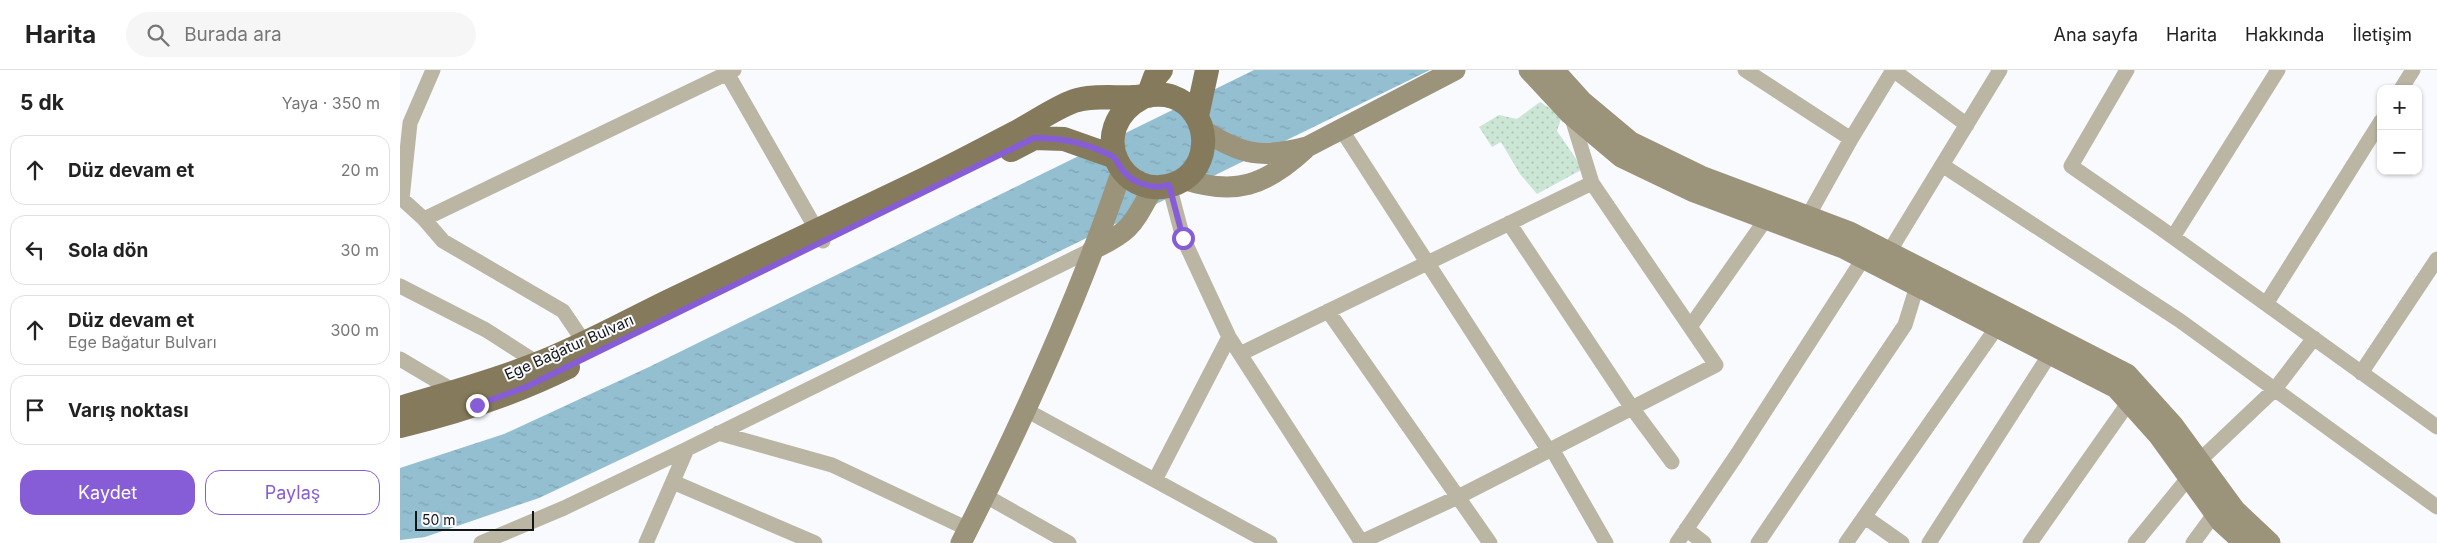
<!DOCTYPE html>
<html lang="tr">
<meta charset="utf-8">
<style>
body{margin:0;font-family:Inter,sans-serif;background:#f6f6f6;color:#222}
.controls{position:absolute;right:15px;top:15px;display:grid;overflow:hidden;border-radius:10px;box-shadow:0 1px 4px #0004}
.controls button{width:45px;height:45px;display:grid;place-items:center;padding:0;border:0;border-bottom:1px solid #e0e0e0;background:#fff;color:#222;font:25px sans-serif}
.scale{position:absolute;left:15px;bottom:12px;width:119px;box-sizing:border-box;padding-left:5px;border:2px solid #141516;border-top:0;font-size:14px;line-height:18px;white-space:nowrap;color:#141516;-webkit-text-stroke:4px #f9fafe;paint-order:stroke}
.stop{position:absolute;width:15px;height:15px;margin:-11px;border:4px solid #875dd7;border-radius:50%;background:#fff}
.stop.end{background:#875dd7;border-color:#fff;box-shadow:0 1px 5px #0008}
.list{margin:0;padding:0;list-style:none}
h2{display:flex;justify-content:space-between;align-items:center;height:65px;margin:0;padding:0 20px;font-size:21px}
h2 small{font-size:16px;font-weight:400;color:#767676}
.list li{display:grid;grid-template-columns:32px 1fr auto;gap:15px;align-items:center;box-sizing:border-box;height:70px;margin:0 10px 10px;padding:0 10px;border:1px solid #e0e0e0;border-radius:15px}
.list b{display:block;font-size:19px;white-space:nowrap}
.list p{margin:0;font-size:16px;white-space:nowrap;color:#767676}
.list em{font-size:16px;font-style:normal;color:#767676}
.actions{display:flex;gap:10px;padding:15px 20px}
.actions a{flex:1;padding:11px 0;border:1px solid #875dd7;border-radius:15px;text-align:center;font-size:18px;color:#875dd7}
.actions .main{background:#875dd7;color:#fff}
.icon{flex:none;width:28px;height:28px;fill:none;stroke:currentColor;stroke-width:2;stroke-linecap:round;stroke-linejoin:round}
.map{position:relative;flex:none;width:2037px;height:473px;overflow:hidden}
header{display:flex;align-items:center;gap:30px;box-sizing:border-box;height:70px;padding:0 25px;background:#fff;border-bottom:1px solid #e0e0e0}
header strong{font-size:24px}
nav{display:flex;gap:28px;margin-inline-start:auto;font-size:18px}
.search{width:350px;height:45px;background:#f6f6f6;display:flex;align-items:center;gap:12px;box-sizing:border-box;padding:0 18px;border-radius:28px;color:#767676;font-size:19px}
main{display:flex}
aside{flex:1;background:#fff}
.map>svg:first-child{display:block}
.park{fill:url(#park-dots)}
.water{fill:url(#water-ripples)}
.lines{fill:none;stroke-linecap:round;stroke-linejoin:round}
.street{stroke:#bbb5a4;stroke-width:15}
.secondary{stroke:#9b937a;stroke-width:21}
.primary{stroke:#857b5c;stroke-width:24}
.route{stroke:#875dd7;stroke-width:6}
.labels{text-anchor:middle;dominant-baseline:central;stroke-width:4;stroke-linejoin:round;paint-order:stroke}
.street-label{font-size:15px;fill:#141516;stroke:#f9fafe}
</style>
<header>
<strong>Harita</strong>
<div class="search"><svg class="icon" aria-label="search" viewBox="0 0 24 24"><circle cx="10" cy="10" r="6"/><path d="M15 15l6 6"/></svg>Burada ara</div>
<nav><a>Ana sayfa</a><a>Harita</a><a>Hakkında</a><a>İletişim</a></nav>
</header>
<main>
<aside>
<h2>5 dk<small>Yaya · 350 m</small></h2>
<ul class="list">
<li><svg class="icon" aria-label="ahead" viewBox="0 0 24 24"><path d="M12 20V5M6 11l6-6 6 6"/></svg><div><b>Düz devam et</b></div><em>20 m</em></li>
<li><svg class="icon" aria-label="left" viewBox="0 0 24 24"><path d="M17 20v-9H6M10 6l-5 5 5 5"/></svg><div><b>Sola dön</b></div><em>30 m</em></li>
<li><svg class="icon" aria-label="ahead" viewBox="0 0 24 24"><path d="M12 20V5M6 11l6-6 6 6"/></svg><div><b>Düz devam et</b><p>Ege Bağatur Bulvarı</p></div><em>300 m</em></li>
<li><svg class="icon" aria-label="arrive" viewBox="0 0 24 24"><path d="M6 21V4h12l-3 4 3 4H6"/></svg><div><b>Varış noktası</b></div></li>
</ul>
<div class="actions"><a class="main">Kaydet</a><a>Paylaş</a></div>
</aside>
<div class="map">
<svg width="2037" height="473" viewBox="0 0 2037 473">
<defs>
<pattern id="park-dots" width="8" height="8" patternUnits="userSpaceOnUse" patternTransform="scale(1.25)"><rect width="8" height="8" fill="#cbe6d5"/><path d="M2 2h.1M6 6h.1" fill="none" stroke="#adc4b6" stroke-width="1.8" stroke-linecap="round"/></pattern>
<pattern id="water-ripples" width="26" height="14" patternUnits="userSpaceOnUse" patternTransform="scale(1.25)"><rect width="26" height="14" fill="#93bfd1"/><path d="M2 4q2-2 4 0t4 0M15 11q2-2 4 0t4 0" fill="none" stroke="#7ea3b3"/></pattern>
</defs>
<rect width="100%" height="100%" fill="#f9fafe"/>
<path class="park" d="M 1140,32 L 1162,46 L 1157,61 L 1183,99 L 1137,124 L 1120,104 L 1101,72 L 1092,77 L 1079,57 L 1099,45 L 1117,49 Z"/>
<path class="water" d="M 854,0 L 1030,0 L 615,203 L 139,428 L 25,467 L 0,470 L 0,398 L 104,364 L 249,297 Z"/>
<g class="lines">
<path class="street" d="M 33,0 L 10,53 L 2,129 L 24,149 L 334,0
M 1345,0 L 1451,69
M 1493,0 L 1567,55
M 1727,0 L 1671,96 L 1759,157 L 2037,357
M 327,3 L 423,171
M 2001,19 L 2013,0
M 941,59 L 1149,381
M 1542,95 L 1779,250 L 2037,437
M 769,115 L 783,168 L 829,267 L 962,473
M 1408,146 L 1451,69 L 1493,0
M 24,149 L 43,171 L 163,241 L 184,272
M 1109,153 L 1232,338 L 1272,392
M 1773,167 L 1878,0
M 1489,182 L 1600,0
M 0,216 L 86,260 L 139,294
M 1866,234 L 1981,51
M 928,241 L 1090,473
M 1290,257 L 1366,149
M 840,284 L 1192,113
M 0,289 L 59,324
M 1961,303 L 2037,189
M 626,340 L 870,473
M 318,363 L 432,395 L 568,459
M 1152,379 L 1206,473
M 1799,391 L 1875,319 L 1914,268
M 755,410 L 829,267
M 273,412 L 415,473
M 584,425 L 669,473
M 1465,447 L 1502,473
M 1286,459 L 1304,473
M 961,472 L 1058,427 L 1316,295 L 1192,113 L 1171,45
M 81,473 L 164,438 L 287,379
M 246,473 L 287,379 L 693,179
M 1277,473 L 1336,386 L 1463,189
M 1358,473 L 1505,255 L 1517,216
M 1446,473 L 1597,257
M 1529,473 L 1650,284
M 1630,473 L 1729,332
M 1735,473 L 1789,407
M 1793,473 L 1815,443"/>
<path class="secondary" d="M 1129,0 L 1170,44 L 1221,87 L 1294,122 L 1443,178 L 1716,318 L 1759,366 L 1821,452 L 1844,473
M 1154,0 L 1182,31 L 1231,72 L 1301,106 L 1450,162 L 1727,304 L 1773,355 L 1835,440 L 1870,473
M 803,60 C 841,85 862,89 907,77 L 1055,0
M 783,109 C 835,126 865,116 905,79
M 693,179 C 733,161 733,153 754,116
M 561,473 C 622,353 679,228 722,100"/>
<path class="primary" d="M 748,26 L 755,7 L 761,0
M 797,46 L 807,0
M 611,80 L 634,68 L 664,69 L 715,87
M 0,338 C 46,324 92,312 137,294 C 181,277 224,253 267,232 C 347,194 426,156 506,118 C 545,100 582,80 620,60 C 637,51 655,38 674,31 C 691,25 716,28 734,27 C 747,26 760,22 773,27 C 811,40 814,97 777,113 C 723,136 682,59 743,27
M 0,356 C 58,342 114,324 168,297"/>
</g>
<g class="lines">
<path class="route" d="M 77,335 L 126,317 L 634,68 C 663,68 686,73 712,86 C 717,89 718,94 721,98 C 731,113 752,120 769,115 L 783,168"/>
</g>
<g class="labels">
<g class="street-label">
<text transform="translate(169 277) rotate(-24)">Ege Bağatur Bulvarı</text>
</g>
</g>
</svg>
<div class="controls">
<button>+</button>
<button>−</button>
</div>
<div class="scale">50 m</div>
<div class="stop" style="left:783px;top:168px"></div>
<div class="stop end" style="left:77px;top:335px"></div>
</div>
</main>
